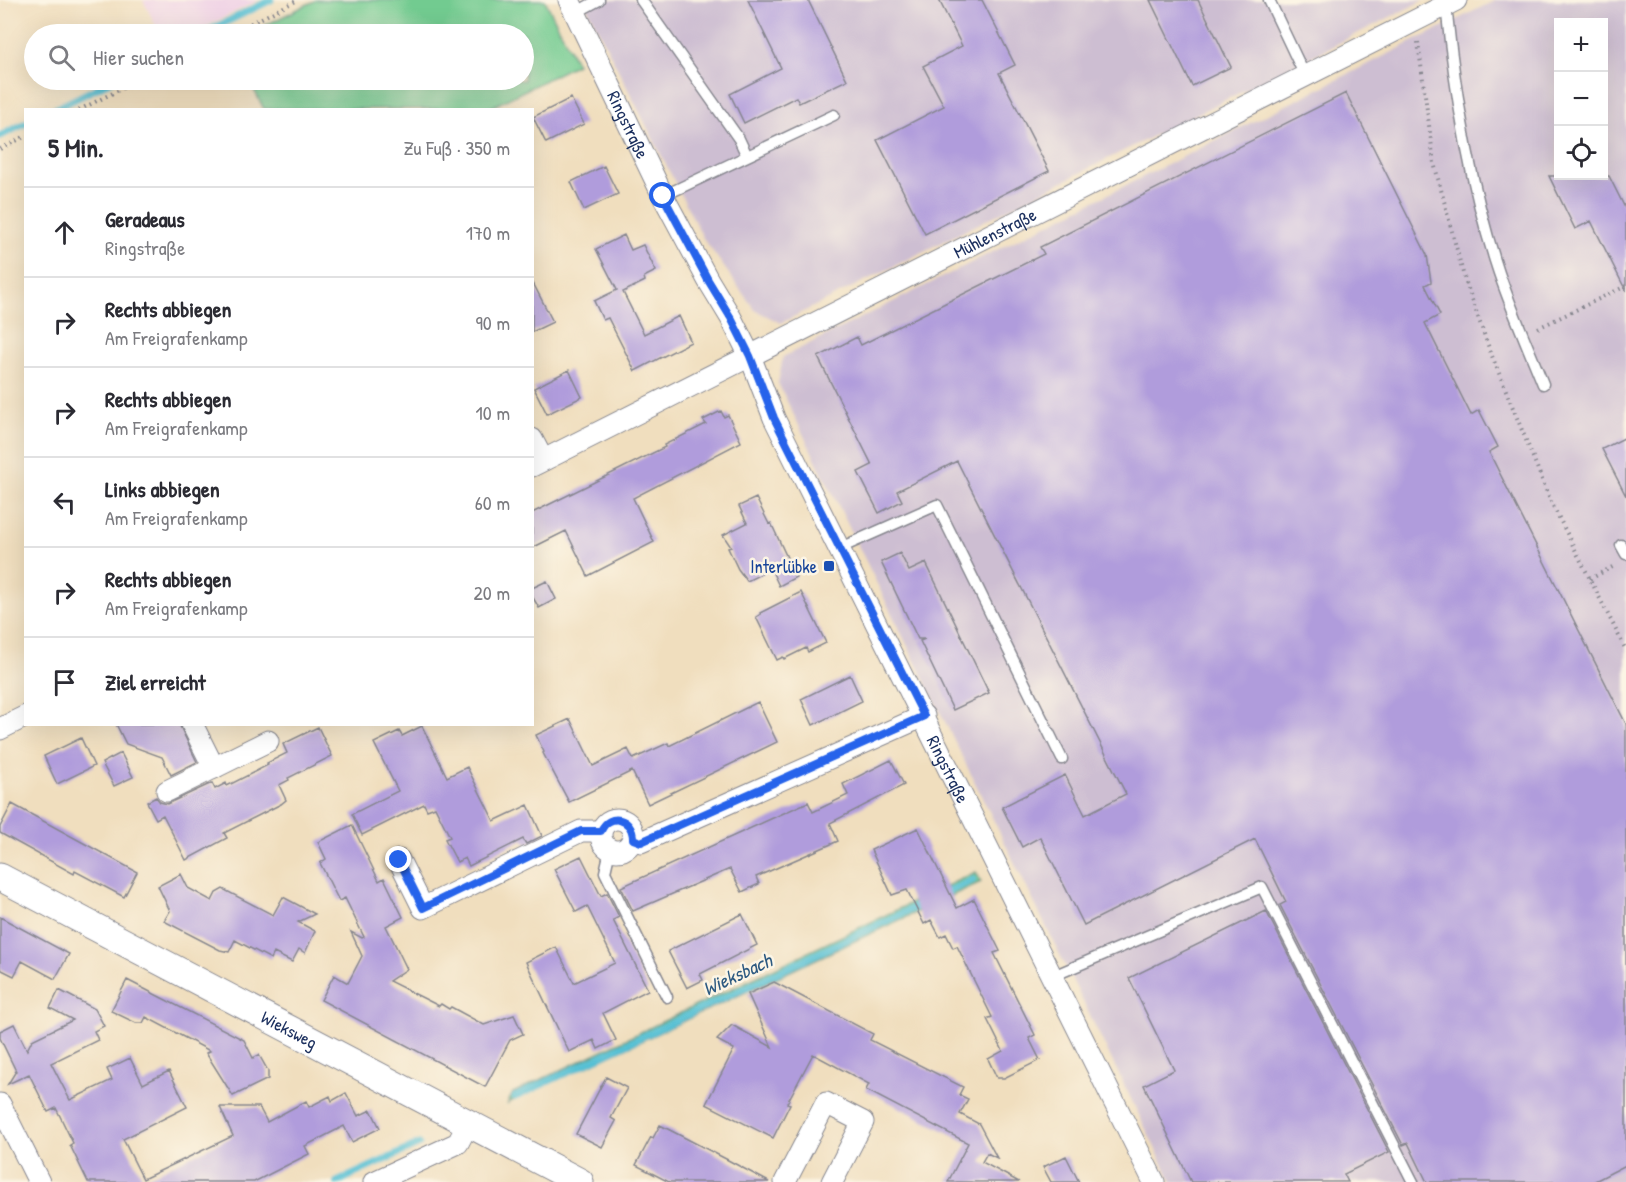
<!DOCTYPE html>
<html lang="de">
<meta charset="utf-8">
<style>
body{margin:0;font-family:"Patrick Hand",sans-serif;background:#f2f2f3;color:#2b2b33}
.controls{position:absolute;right:18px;top:18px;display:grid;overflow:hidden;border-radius:0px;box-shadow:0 6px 24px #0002}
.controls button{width:54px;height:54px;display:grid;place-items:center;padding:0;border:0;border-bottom:2px solid #e1e1e2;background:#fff;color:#2b2b33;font:30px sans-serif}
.stop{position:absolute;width:18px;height:18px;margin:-14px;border:4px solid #2563eb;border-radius:50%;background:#fff}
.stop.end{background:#2563eb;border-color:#fff;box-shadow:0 2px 6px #0008}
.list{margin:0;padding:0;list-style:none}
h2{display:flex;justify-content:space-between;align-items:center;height:78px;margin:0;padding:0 24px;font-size:26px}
h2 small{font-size:20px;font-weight:400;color:#7c7c81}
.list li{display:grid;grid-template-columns:39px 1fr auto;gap:18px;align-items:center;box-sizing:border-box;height:90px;padding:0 24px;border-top:2px solid #e1e1e2}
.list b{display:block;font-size:22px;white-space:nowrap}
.list p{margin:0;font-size:20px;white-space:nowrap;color:#7c7c81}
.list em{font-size:20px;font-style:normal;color:#7c7c81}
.icon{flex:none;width:33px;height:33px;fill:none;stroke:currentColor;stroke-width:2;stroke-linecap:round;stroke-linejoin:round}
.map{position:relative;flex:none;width:1626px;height:1182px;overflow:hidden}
.search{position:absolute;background:#fff;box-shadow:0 6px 24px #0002;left:24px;top:24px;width:510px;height:66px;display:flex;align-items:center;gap:15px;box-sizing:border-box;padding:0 21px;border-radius:33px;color:#7c7c81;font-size:22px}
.panel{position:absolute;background:#fff;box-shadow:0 6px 24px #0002;left:24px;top:108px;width:510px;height:618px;border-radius:0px}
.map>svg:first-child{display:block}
.built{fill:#efd0e6}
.industrial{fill:#cdbed2;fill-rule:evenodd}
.green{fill:#72cb90;stroke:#467d77;stroke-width:1.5}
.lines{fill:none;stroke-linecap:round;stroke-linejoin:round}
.stream{stroke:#57c0d4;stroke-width:7}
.building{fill:#b09cdc}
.service-casing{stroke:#86868e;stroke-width:13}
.minor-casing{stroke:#86868e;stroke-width:23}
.tertiary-casing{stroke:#86868e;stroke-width:29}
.path{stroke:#86868e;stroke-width:4;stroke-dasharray:1.5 4.5;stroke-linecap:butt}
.service{stroke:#fff;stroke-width:10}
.minor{stroke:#fff;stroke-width:21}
.tertiary{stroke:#fff;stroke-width:27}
.route{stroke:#2563eb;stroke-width:8}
.transit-dot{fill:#1a4fb4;stroke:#fcf5e5;stroke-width:2}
.labels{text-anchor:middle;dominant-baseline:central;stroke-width:5;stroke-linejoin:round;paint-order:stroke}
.street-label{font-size:18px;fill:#1b2f5e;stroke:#fcf5e5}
.transit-label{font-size:18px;fill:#164399;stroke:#fcf5e5;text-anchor:end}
.water-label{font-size:20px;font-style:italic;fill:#2d5a81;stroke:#fcf5e5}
</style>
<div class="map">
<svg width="1626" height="1182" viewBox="0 0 1626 1182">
<rect width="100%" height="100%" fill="#fcf5e5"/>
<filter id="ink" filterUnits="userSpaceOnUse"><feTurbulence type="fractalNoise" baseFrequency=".0167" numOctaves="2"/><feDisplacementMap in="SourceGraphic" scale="12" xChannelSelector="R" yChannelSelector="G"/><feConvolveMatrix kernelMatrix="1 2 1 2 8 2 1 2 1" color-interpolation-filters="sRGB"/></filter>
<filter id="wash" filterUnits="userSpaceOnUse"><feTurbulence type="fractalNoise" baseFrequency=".008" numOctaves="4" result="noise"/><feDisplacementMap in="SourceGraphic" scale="24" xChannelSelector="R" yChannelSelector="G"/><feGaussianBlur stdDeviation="1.35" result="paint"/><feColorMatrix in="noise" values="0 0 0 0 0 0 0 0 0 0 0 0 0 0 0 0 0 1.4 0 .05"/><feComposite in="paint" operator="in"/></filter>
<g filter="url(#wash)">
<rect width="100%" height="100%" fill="#f0debe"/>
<path class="built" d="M 143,0 L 259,0 L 191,34 L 160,34 Z"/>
<path class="industrial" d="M 583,0 L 1424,0 L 781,323 L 755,310 L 703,238 Z
M 1496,0 L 1626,0 L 1626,1182 L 1172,1182 L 778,383 L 783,357 ZM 1558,22 L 1604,22 L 1604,176 L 1558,176 Z"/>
<path class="green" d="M 316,0 L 545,0 L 577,64 L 488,109 L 264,109 L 249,80 L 524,80 L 524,34 L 248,34 Z
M 976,872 L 981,882 L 508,1103 L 513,1093 Z"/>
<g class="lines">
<path class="stream" d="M 202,34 L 271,0
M 53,110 L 113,80
M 0,136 L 26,123
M 943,894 L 973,880
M 515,1097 L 922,904
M 337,1182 L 419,1144"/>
</g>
<g id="blocks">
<path class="building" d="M 748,0 L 808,0 L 847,80 L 799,103 L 796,97 L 744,123 L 730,94 L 781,68 Z
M 939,0 L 982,0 L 1015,65 L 999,73 L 1049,171 L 925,234 L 877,140 L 944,106 L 923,66 L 962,46 Z
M 1150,0 L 1198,0 L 1231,67 L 1192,86 Z
M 1346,93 L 1427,255 L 1431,282 L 1425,285 L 1440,315 L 1425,323 L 1471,415 L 1479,410 L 1498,447 L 1489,452 L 1626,724 L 1626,1165 L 1593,1182 L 1427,1182 L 1408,1143 L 1403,1145 L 1280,905 L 1286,902 L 1255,839 L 1084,925 L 1040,837 L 1022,847 L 1002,807 L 1065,775 L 1085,815 L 1126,794 L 957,461 L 897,491 L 902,501 L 879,513 L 858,472 L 872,465 L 818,357 L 857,337 L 861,345 L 1044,254 L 1040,247 Z
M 571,98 L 584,124 L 546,143 L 533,117 Z
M 604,166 L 618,194 L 584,210 L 571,182 Z
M 1549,176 L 1609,176 L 1626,210 L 1626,291 L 1591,221 L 1575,229 Z
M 624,235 L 631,250 L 643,245 L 656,271 L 644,277 L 645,281 L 623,292 L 644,334 L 679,316 L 691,342 L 635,371 L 608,318 L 603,320 L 594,301 L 617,290 L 596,249 Z
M 532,281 L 553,322 L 532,332 Z
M 569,370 L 582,397 L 547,414 L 534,388 Z
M 721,411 L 724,417 L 728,415 L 741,442 L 633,498 L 654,542 L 588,576 L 566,531 L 532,548 L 532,513 L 665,447 L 664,445 L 706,424 L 703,420 Z
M 1626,437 L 1626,496 L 1602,449 Z
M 756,498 L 769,524 L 771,523 L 796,577 L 779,586 L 771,569 L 747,581 L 738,569 L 728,548 L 731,547 L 723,535 L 747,523 L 739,506 Z
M 900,553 L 909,571 L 926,563 L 989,693 L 953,710 L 920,641 L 925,639 L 918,639 L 881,562 Z
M 547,581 L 556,599 L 539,608 L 532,596 L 532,588 Z
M 801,592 L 826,643 L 808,652 L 806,648 L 784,659 L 783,657 L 777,660 L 756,617 L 761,614 L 760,613 Z
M 850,675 L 862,701 L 813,725 L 801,699 Z
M 758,702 L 777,742 L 648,804 L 632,771 L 569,802 L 543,753 L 544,752 L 536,735 L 570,719 L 593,766 L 628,749 L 633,759 L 668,743 L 669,746 Z
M 116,724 L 179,724 L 197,762 L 171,775 L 162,757 L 126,744 Z
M 422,726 L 447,777 L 467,767 L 494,821 L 528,805 L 542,836 L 526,844 L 523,839 L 469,866 L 465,858 L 457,862 L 445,839 L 450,837 L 435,807 L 427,810 L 424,804 L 362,835 L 352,814 L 398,791 L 374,743 L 399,731 L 402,736 Z
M 318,727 L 332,756 L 288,778 L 289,780 L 279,785 L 286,800 L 281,804 L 224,833 L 227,838 L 186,860 L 163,815 L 156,819 L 147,802 L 156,797 L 160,802 L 167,804 L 212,783 L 215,789 L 226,783 L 227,786 L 268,765 L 267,763 L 287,753 L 283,744 Z
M 81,738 L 94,766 L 57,784 L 44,756 Z
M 121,753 L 133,777 L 114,786 L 102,763 Z
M 891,760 L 904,785 L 830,823 L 838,841 L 756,877 L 759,884 L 742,892 L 730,869 L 633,911 L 621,887 L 808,802 L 813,812 L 848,795 L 843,784 Z
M 12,804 L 137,872 L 124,897 L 75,871 L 74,874 L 0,833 L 0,827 Z
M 352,825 L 379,881 L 384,878 L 403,917 L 386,926 L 407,969 L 389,981 L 439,1006 L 441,1004 L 449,1009 L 451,1007 L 484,1025 L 514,1015 L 523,1034 L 510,1040 L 485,1087 L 321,1000 L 334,975 L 348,983 L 362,956 L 351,932 L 362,938 L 364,937 L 345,898 L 339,901 L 320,863 L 326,859 L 318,842 Z
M 918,828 L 957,908 L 974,899 L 1000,951 L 994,953 L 1035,1035 L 1029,1038 L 1040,1060 L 1004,1078 L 997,1078 L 988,1059 L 1003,1051 L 987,1019 L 992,1017 L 957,946 L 953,948 L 946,934 L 940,937 L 931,920 L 924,924 L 907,890 L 892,895 L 871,850 Z
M 581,856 L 601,896 L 607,893 L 619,917 L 613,920 L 648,990 L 603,1013 L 616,1040 L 598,1049 L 594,1040 L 569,1052 L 526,962 L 556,947 L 574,983 L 615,963 L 587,906 L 576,912 L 554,869 Z
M 181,874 L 188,888 L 212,901 L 216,893 L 223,889 L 273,915 L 283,897 L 315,914 L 298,922 L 315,931 L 305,953 L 299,949 L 292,962 L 274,953 L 271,959 L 235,940 L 229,952 L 220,950 L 164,921 L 170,911 L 158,886 Z
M 1266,911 L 1389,1152 L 1344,1174 L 1348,1182 L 1191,1182 L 1144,1085 L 1174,1070 L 1129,978 Z
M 742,914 L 757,945 L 700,974 L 703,980 L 687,988 L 668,951 Z
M 0,917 L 69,954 L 55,979 L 22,961 L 14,976 L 0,969 Z
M 127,980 L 244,1040 L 253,1058 L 259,1055 L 268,1071 L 268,1079 L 233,1096 L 206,1053 L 210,1051 L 146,1017 L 143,1023 L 136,1023 L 111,1011 Z
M 774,982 L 873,1034 L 870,1040 L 963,1087 L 959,1095 L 968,1099 L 960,1114 L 979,1124 L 997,1158 L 987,1153 L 982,1162 L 1019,1182 L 948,1182 L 968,1143 L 866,1090 L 869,1084 L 813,1054 L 787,1103 L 790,1104 L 773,1138 L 706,1104 L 734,1049 L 717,1040 L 732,1025 L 772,1047 L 748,994 Z
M 59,990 L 95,1009 L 104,1026 L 94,1031 L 98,1040 L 51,1063 L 70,1100 L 112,1080 L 107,1069 L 130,1058 L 143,1084 L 169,1071 L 187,1107 L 123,1139 L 143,1179 L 233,1136 L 220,1107 L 259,1107 L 267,1122 L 306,1101 L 309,1107 L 330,1096 L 332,1101 L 346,1093 L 358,1116 L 371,1110 L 380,1128 L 352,1142 L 344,1126 L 305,1146 L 309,1154 L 254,1182 L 88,1182 L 70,1145 L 73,1143 L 56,1108 L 48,1112 L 29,1074 L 8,1084 L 16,1071 L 0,1038 L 0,1031 L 14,1024 L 27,1050 L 32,1040 L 73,1020 L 50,1008 Z
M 606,1077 L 627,1088 L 611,1118 L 616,1121 L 602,1147 L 576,1134 Z
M 660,1125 L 726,1159 L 769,1182 L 669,1182 L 636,1165 L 651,1137 L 653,1138 Z
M 1066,1156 L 1079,1182 L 1051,1182 L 1043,1167 Z"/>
</g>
</g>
<g filter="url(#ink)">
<use href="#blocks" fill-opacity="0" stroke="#86868e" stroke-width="1.5"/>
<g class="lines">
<defs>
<path id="service" d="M 641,0 L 739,139 L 747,156
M 1269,0 L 1305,76
M 1446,5 C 1455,95 1470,186 1499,273 C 1512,311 1528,347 1543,384
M 575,13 L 599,0
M 663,196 L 834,115
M 1621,545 L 1626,554
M 840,548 L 937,505 L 1062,759
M 610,850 L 605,872 L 667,997
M 1053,976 L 1262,887 L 1413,1182"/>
<g id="minor">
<path id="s1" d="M 569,0 L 663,196 L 708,280 L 731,318 L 750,356 L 774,418 L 1154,1182"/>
<path d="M 532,439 L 543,460"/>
<path id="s2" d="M 532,466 L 1456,0"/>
<path d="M 192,724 L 214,768"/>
<path d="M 0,729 L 26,716"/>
<path d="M 167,791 L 268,741"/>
<circle cx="617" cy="835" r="16"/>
<path d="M 633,839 L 641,842 L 924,716"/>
<path d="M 399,860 L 423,908 L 581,831 L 601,831"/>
<path d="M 0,1104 L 39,1182"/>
<path d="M 374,1182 L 458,1143 L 468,1124"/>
<path d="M 785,1182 L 826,1103 L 863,1122 L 832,1182"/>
</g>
<g id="tertiary">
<path id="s3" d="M 0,877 L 580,1182"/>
</g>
</defs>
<use href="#service" class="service-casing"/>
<use href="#minor" class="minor-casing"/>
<use href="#tertiary" class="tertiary-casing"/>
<path class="path" d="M 229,34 L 298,0
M 1418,42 L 1434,163 L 1464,277 L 1490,351 L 1551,502 L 1626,650
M 79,110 L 139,80
M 0,149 L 26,136
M 1538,328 L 1626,286
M 1590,579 L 1616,565"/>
<use href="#service" class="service"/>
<use href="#minor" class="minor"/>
<use href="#tertiary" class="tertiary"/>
</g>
</g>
<g class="lines" filter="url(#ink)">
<path class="route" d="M 399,860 L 423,908 L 581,831 L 601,831 C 609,812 633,818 633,839 L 641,842 L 924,716 L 774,418 L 750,356 L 731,318 L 708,280 L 663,196"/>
</g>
<rect class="transit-dot" x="823" y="560" width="12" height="12" rx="3"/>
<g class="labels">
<g class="street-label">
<text stroke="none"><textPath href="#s1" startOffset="138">Ringstraße</textPath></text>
<text stroke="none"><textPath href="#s2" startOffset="518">Mühlenstraße</textPath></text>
<text stroke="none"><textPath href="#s1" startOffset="858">Ringstraße</textPath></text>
<text stroke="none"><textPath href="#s3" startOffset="327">Wieksweg</textPath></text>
</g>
<g class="transit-label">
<text x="817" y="566">Interlübke</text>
</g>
<g class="water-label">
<text transform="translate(737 974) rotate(-25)">Wieksbach</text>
</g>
</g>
</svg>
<div class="controls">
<button>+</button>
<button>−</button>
<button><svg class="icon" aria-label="locate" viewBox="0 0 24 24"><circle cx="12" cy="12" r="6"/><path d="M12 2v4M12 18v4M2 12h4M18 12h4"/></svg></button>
</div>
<div class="stop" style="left:663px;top:196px"></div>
<div class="stop end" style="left:399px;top:860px"></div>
<div class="search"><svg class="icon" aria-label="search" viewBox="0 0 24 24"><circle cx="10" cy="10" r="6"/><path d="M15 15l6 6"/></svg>Hier suchen</div>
<section class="panel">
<h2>5 Min.<small>Zu Fuß · 350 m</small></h2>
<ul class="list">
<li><svg class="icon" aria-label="ahead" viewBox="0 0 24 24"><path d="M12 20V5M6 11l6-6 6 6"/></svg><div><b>Geradeaus</b><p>Ringstraße</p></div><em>170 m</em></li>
<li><svg class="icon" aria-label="right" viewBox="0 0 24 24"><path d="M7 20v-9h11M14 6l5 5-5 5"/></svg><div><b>Rechts abbiegen</b><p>Am Freigrafenkamp</p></div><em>90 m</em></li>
<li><svg class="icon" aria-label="right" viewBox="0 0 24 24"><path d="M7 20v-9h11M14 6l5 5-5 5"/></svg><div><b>Rechts abbiegen</b><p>Am Freigrafenkamp</p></div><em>10 m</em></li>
<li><svg class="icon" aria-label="left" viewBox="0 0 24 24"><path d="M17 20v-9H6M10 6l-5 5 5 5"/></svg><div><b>Links abbiegen</b><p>Am Freigrafenkamp</p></div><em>60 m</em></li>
<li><svg class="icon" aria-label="right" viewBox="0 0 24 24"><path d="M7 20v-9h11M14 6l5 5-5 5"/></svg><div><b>Rechts abbiegen</b><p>Am Freigrafenkamp</p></div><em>20 m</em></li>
<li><svg class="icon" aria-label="arrive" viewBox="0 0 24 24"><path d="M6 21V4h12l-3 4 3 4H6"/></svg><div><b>Ziel erreicht</b></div></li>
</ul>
</section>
</div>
